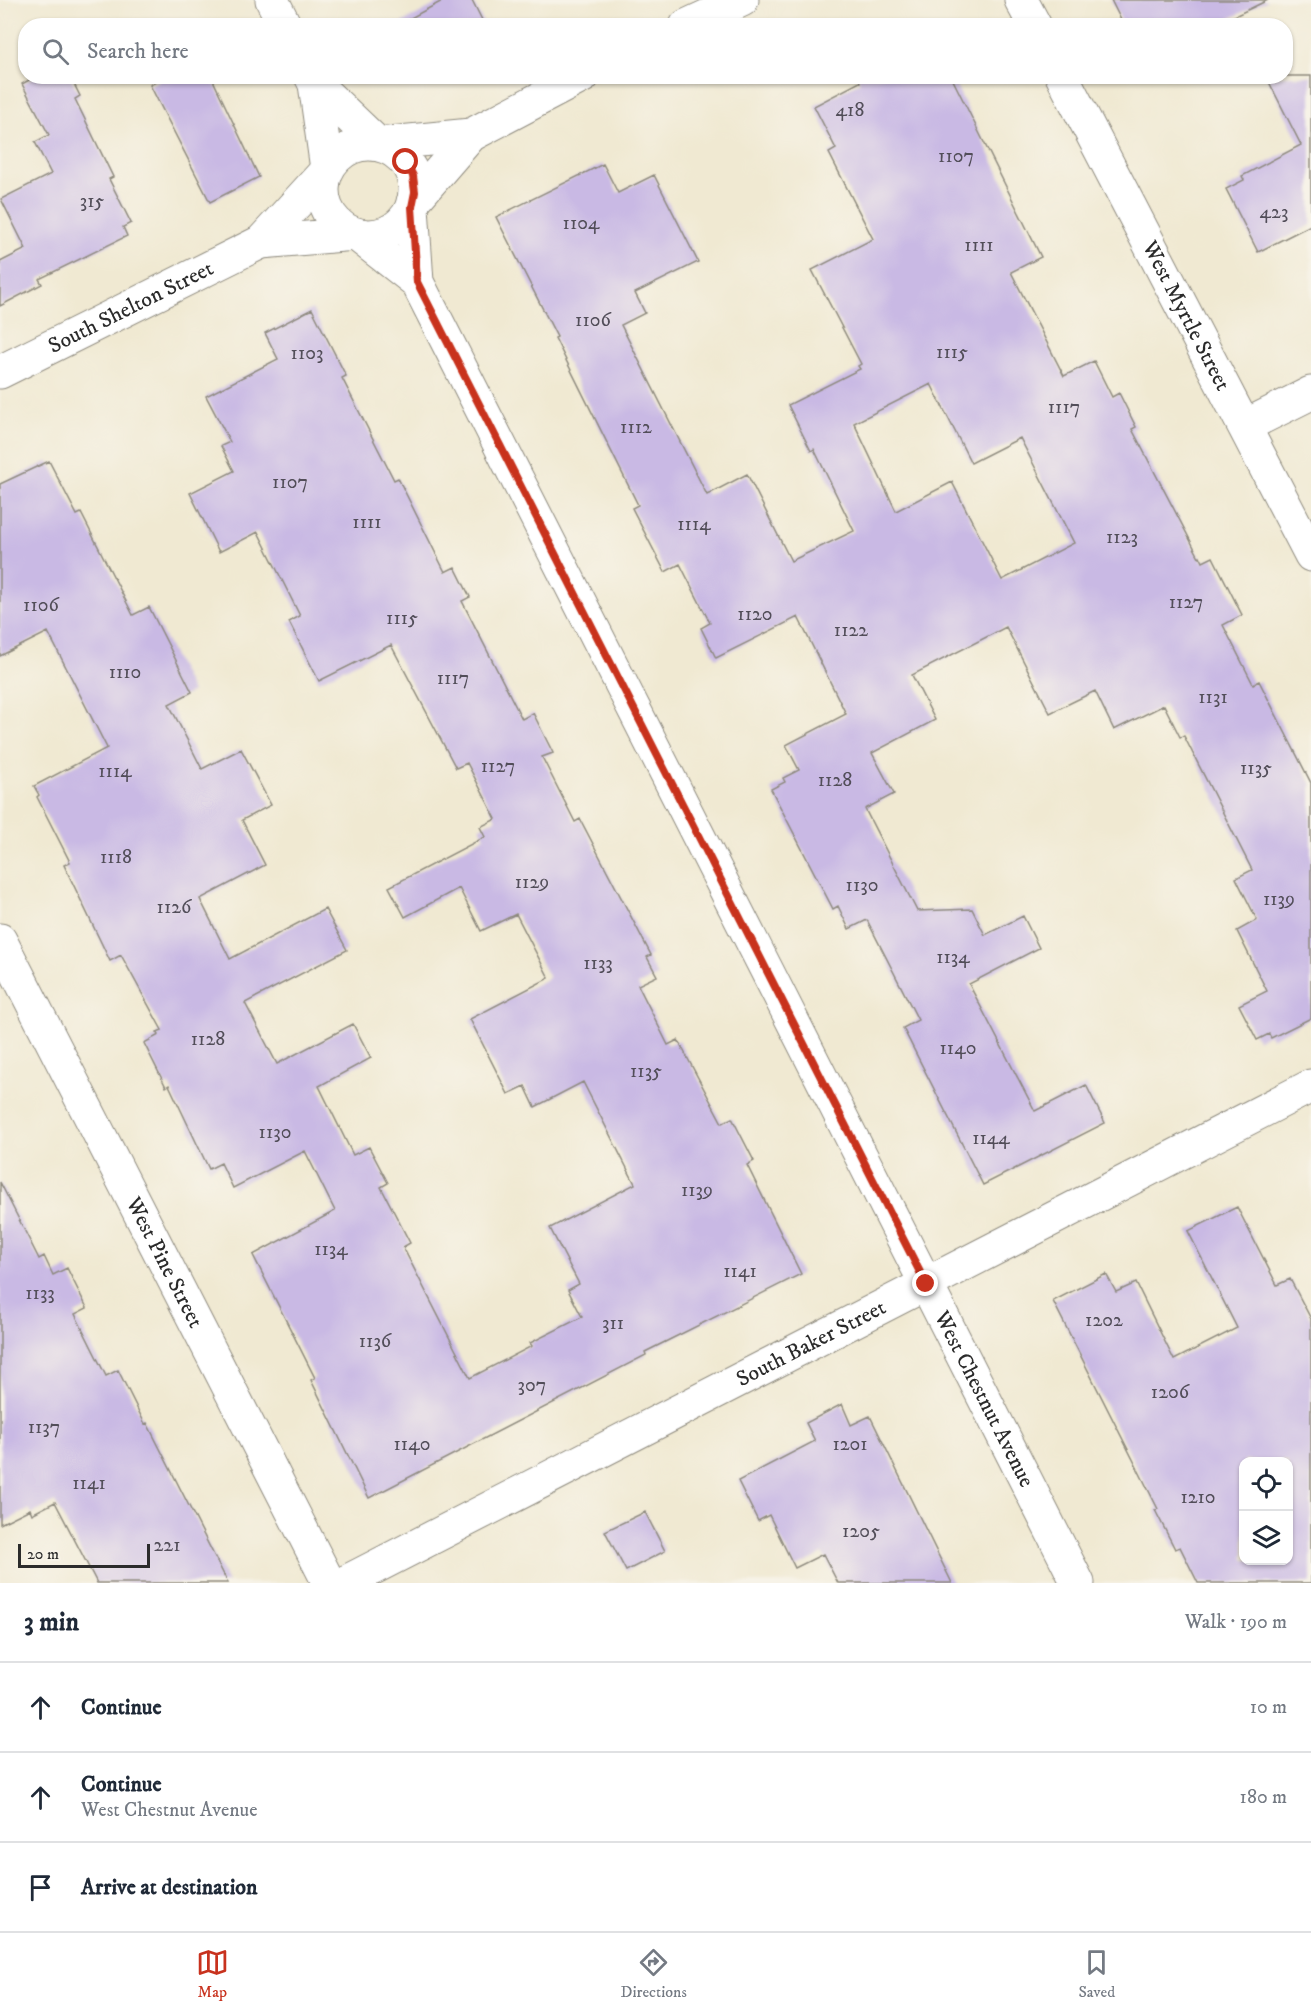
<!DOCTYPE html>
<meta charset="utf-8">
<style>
body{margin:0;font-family:"IM FELL DW Pica",serif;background:#f2f2f3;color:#1f2937}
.controls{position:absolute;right:18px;bottom:18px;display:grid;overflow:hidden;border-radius:12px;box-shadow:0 2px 4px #0004}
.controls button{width:54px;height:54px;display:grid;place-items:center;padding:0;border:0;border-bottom:2px solid #e0e1e3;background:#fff;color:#1f2937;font:30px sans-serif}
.scale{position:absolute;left:18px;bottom:15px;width:132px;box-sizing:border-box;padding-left:6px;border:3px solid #2b2b2b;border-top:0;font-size:16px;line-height:21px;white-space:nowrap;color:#2b2b2b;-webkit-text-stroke:4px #f7f3e8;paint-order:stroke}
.stop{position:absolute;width:18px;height:18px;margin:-14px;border:4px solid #c8321e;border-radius:50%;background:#fff}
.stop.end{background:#c8321e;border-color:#fff;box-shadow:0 2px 6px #0008}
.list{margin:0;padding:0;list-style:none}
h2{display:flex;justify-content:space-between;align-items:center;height:78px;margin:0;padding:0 24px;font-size:26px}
h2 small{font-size:20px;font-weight:400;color:#747a83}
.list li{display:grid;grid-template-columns:39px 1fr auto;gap:18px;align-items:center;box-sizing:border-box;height:90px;padding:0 24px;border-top:2px solid #e0e1e3}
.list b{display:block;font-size:22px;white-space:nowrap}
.list p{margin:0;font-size:20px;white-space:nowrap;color:#747a83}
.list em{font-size:20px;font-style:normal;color:#747a83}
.icon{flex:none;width:33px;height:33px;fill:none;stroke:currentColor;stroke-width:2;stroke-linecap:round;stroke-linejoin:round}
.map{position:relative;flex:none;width:1311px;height:1583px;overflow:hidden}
.search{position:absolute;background:#fff;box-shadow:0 2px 4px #0004;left:18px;right:18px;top:18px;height:66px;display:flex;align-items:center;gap:15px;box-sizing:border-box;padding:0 21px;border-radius:24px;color:#747a83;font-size:22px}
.sheet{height:348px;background:#fff}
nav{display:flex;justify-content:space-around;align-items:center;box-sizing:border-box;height:84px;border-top:2px solid #e0e1e3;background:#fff;font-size:16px;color:#747a83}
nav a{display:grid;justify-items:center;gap:3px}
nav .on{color:#c8321e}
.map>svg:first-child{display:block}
.building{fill:#c9b9e4;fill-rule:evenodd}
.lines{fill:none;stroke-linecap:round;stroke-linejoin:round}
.minor-casing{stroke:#8e8a7e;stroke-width:35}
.minor{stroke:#fff;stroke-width:33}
.route{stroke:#c8321e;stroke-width:8}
.labels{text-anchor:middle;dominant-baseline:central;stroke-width:4.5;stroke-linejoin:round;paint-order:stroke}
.number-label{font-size:20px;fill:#524e59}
.street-label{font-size:22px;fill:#2b2b2b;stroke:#f7f3e8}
</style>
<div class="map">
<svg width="1311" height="1583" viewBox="0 0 1311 1583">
<rect width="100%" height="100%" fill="#f7f3e8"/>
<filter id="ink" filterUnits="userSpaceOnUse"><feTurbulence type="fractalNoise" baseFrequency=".0167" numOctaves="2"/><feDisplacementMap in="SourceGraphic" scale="12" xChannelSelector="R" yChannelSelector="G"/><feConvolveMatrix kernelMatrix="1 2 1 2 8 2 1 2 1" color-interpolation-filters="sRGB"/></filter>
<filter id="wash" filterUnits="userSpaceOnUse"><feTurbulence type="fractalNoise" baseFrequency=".008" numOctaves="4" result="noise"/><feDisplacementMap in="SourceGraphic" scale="24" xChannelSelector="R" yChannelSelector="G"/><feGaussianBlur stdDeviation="1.35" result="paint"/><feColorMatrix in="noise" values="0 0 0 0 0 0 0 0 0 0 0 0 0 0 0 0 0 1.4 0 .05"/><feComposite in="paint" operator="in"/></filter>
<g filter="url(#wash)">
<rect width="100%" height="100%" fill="#f0e9d2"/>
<g id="blocks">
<path class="building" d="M 444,0 L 472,0 L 485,26 L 396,26 Z
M 1111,0 L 1268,0 L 1214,26 L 1124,26 Z
M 36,76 L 70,76 L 80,96 L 75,99 L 113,177 L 109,179 L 131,223 L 123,227 L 127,236 L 39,279 L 42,284 L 0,306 L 0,262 L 26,249 L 1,199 L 51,174 L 35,142 L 49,135 L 22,84 Z
M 168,76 L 211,76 L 259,177 L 210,202 L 150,85 Z
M 857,76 L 951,76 L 1041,257 L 1011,272 L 1064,376 L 1094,361 L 1112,397 L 1119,393 L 1136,427 L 1132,429 L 1199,557 L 1200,556 L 1203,562 L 1213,557 L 1242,615 L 1223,625 L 1253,684 L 1259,681 L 1311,783 L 1311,1018 L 1271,1038 L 1269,1034 L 1257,1040 L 1239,1005 L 1267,991 L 1237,931 L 1257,920 L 1236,878 L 1252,870 L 1184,736 L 1180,737 L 1164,705 L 1114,730 L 1095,691 L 1050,713 L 1006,627 L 912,675 L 935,720 L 872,753 L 894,794 L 865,809 L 917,911 L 972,909 L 985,935 L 1023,916 L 1039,948 L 969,984 L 1035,1111 L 1086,1085 L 1105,1123 L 983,1185 L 903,1028 L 918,1020 L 867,920 L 849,929 L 838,906 L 833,909 L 771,789 L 785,782 L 783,778 L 799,770 L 786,745 L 846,714 L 798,617 L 716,658 L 701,628 L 710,623 L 680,564 L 665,572 L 632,508 L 638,505 L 555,338 L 557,337 L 496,217 L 603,164 L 618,193 L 654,175 L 698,262 L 635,293 L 645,313 L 621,325 L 707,495 L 747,474 L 791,561 L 854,531 L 814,449 L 811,451 L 788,405 L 860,369 L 858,366 L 861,364 L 812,270 L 873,239 L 829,153 L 836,149 L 814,106 L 860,82 ZM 931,384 L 971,463 L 1020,438 L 1074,543 L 1002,580 L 952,482 L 896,511 L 854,423 Z
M 1266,76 L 1311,76 L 1311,225 L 1258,252 L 1226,189 L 1244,180 L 1242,176 L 1301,145 Z
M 312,309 L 346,376 L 342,378 L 394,480 L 398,478 L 445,572 L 455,567 L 470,597 L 462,601 L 522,719 L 533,713 L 553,753 L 542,757 L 575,822 L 580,819 L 651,955 L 647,957 L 657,976 L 638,985 L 668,1045 L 678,1040 L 722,1123 L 732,1118 L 754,1161 L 747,1165 L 801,1274 L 645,1352 L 646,1355 L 369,1498 L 311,1380 L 315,1378 L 253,1255 L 335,1211 L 305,1151 L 233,1188 L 221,1163 L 209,1169 L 169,1085 L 166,1087 L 144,1043 L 159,1035 L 157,1032 L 162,1030 L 121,955 L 110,961 L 64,865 L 70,862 L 37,797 L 39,795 L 34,786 L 107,748 L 48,632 L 0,656 L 0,484 L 49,461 L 77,515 L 81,513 L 133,615 L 149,607 L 192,692 L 169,704 L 202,769 L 241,749 L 271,805 L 242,820 L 265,865 L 200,899 L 230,959 L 325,909 L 347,950 L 245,1003 L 277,1064 L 353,1024 L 371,1058 L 319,1086 L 353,1155 L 369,1147 L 388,1183 L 381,1187 L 410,1243 L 403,1247 L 470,1378 L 532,1346 L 530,1343 L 582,1317 L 568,1290 L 579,1284 L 550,1228 L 635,1184 L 583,1082 L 535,1107 L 525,1086 L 508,1094 L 470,1019 L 549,978 L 516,914 L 481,931 L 459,888 L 405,917 L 389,887 L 485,837 L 480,827 L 496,819 L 467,763 L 456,768 L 391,645 L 319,681 L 289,622 L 300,616 L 258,532 L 219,552 L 190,493 L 234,471 L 221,446 L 230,442 L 206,396 L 278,359 L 265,333 Z
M 0,1182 L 39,1259 L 44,1256 L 53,1275 L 67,1268 L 87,1308 L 75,1314 L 106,1376 L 118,1370 L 145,1424 L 147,1423 L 228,1583 L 97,1583 L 55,1502 L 32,1514 L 30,1509 L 0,1524 Z
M 1237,1207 L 1277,1285 L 1290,1279 L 1311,1319 L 1311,1583 L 1198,1583 L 1180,1547 L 1175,1549 L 1155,1510 L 1158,1509 L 1053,1301 L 1106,1274 L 1116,1292 L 1136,1283 L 1174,1360 L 1237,1328 L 1188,1231 ZM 1244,1461 L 1288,1461 L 1288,1560 L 1244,1560 Z
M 842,1404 L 851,1425 L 870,1416 L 952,1583 L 838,1583 L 823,1554 L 795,1568 L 769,1515 L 758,1521 L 738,1481 L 815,1441 L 806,1423 Z
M 645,1512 L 665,1551 L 626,1571 L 605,1531 Z"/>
</g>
</g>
<g filter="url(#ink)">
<use href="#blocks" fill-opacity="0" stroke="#8e8a7e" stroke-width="1.5"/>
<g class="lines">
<defs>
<g id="minor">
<path d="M 272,0 L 285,26"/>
<path d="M 1021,0 L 1035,26"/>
<path d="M 686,26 L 742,0"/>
<path d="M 311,76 L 315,84 L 327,169"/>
<path id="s1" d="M 1062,76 L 1311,555"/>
<path d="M 315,84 L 378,144"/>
<circle cx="369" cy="190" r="46"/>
<path d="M 379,144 L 471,135"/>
<path d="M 413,202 L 471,135 L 583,76"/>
<path id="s2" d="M 412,207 L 417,282 L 1078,1583"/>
<path d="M 357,235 L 417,282"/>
<path d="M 261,242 L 355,234"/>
<path id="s3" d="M 0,372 L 261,242 L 325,172"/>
<path d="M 1245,426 L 1311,393"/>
<path id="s4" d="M 0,940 L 329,1583"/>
<path id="s5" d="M 344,1583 L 1311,1086"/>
</g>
</defs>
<use href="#minor" class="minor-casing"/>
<use href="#minor" class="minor"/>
</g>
</g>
<g class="lines" filter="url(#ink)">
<path class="route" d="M 406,162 L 413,176 L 415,192 L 412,207 L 417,282 L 926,1284"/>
</g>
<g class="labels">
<g class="number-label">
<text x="850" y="110">418</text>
<text x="956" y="156">1107</text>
<text x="92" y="201">315</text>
<text x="1274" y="212">423</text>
<text x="581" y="223">1104</text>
<text x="979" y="245">1111</text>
<text x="593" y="320">1106</text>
<text x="952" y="352">1115</text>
<text x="307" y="353">1103</text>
<text x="1064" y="407">1117</text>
<text x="636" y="427">1112</text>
<text x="290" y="482">1107</text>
<text x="367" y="522">1111</text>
<text x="694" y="524">1114</text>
<text x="1122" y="537">1123</text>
<text x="1186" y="602">1127</text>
<text x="41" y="605">1106</text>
<text x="755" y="614">1120</text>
<text x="402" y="618">1115</text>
<text x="851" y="630">1122</text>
<text x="125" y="672">1110</text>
<text x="453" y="678">1117</text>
<text x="1213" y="697">1131</text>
<text x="498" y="766">1127</text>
<text x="1256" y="768">1135</text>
<text x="115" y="771">1114</text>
<text x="835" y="780">1128</text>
<text x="116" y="857">1118</text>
<text x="532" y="882">1129</text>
<text x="862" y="885">1130</text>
<text x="1279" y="899">1139</text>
<text x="174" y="907">1126</text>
<text x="953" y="957">1134</text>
<text x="598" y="963">1133</text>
<text x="208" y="1039">1128</text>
<text x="958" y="1048">1140</text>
<text x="646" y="1071">1135</text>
<text x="275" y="1132">1130</text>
<text x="991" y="1138">1144</text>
<text x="697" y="1190">1139</text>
<text x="331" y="1249">1134</text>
<text x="740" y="1271">1141</text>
<text x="40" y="1293">1133</text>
<text x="1104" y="1320">1202</text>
<text x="613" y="1323">311</text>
<text x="375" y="1341">1136</text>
<text x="532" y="1385">307</text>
<text x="1170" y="1392">1206</text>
<text x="44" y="1427">1137</text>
<text x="412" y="1444">1140</text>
<text x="850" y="1444">1201</text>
<text x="89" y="1483">1141</text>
<text x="1198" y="1497">1210</text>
<text x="861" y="1531">1205</text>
<text x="167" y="1545">221</text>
</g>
<g class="street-label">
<text stroke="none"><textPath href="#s3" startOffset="146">South Shelton Street</textPath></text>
<text stroke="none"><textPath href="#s1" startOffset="270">West Myrtle Street</textPath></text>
<text stroke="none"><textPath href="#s4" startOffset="362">West Pine Street</textPath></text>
<text stroke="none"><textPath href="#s5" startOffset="525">South Baker Street</textPath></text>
<text stroke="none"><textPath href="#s2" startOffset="1328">West Chestnut Avenue</textPath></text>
</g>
</g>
</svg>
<div class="controls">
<button><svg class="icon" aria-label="locate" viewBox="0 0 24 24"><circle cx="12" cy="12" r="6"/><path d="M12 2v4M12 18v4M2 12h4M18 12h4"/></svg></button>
<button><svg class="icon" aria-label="layers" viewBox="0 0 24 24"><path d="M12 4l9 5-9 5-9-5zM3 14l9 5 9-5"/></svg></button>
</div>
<div class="scale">20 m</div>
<div class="stop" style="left:406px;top:162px"></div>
<div class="stop end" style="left:926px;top:1284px"></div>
<div class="search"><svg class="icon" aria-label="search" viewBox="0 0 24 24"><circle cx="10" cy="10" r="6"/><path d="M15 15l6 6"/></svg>Search here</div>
</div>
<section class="sheet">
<h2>3 min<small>Walk · 190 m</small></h2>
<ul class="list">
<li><svg class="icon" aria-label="ahead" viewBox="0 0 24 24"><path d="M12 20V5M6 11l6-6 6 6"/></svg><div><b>Continue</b></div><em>10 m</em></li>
<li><svg class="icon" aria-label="ahead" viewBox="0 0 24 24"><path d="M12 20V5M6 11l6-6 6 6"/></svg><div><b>Continue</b><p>West Chestnut Avenue</p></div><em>180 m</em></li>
<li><svg class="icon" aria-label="arrive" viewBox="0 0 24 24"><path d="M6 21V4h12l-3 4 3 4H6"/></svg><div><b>Arrive at destination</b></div></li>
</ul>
</section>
<nav>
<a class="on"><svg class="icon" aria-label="map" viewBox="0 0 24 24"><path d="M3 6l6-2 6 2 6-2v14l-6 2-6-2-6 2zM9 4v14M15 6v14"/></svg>Map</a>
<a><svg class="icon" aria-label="directions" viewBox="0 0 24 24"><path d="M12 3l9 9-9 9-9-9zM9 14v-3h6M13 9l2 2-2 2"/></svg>Directions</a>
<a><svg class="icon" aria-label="saved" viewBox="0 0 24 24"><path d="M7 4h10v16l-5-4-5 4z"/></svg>Saved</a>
</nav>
